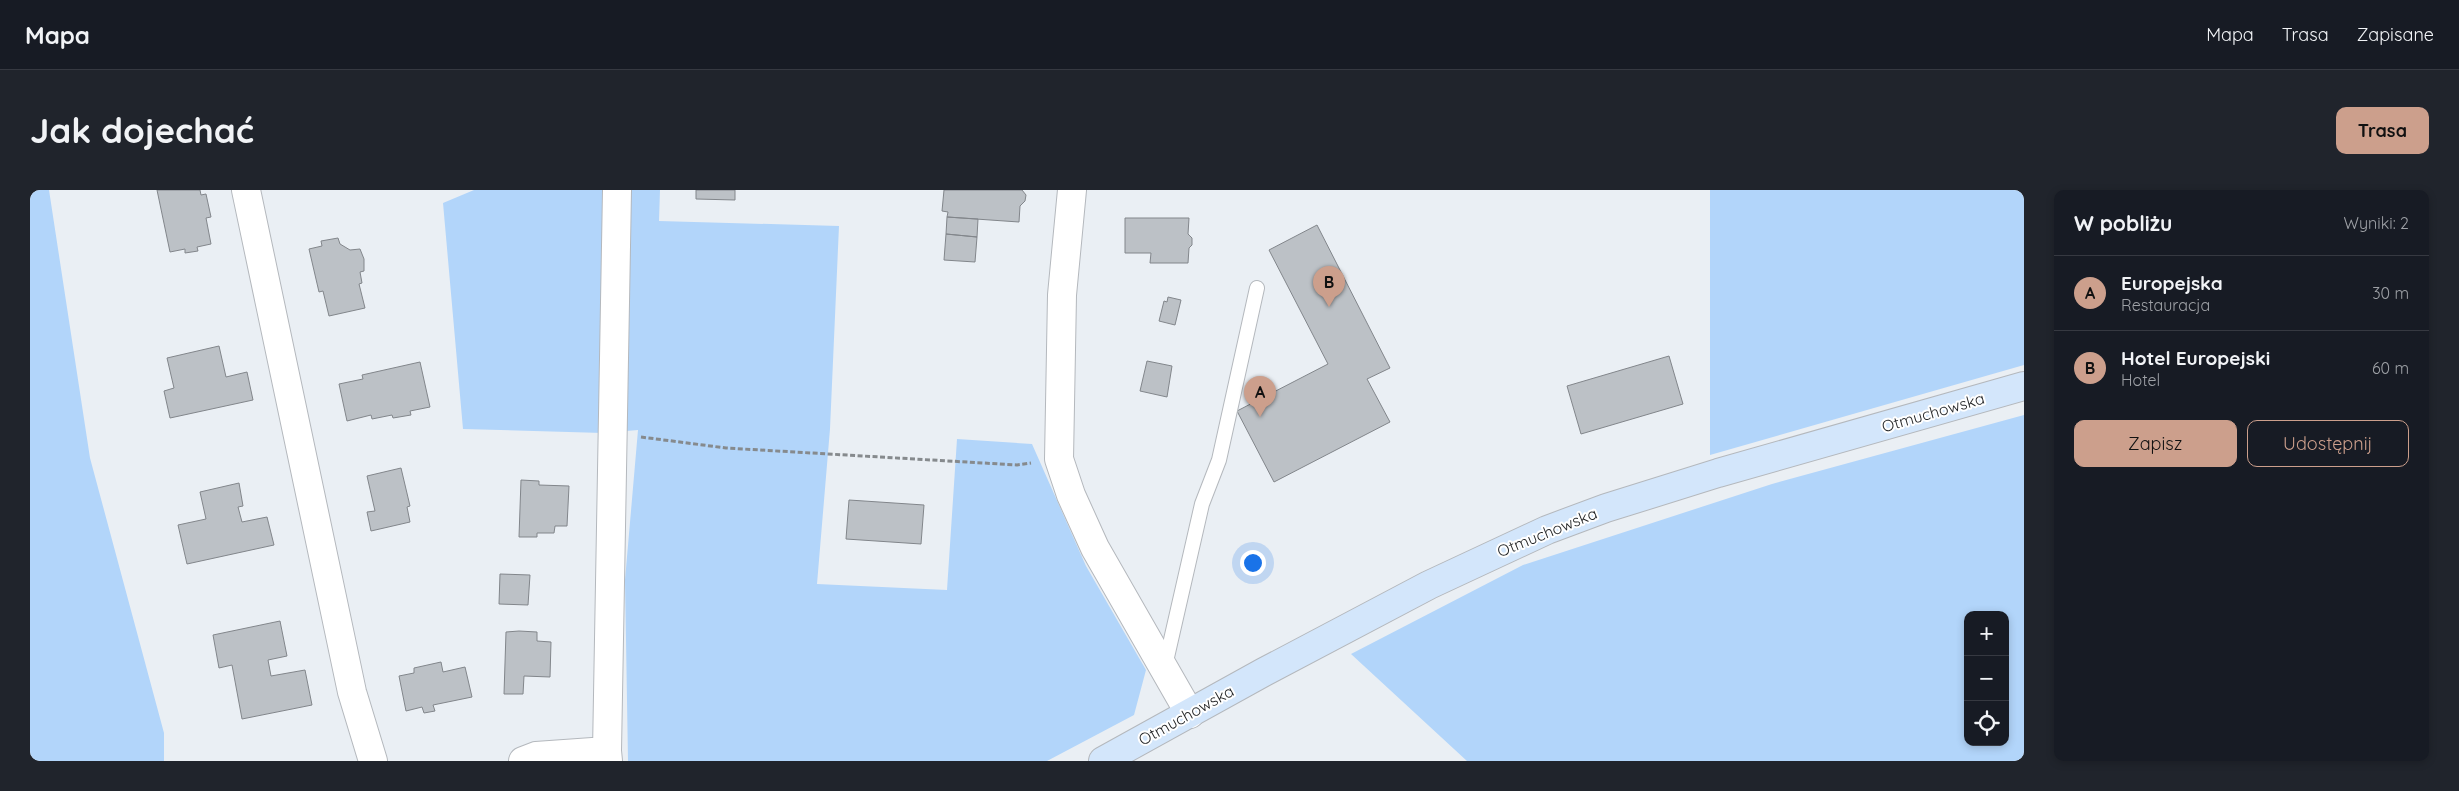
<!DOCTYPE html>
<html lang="pl">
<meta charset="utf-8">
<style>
body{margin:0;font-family:Quicksand,sans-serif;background:#20242c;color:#f1f3f6}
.controls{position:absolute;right:15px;bottom:15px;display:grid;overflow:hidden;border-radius:10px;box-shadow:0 2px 8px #0003}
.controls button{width:45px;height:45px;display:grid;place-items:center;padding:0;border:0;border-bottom:1px solid #363941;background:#171b24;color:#f1f3f6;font:25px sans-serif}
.you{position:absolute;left:1222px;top:372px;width:18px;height:18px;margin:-12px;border:4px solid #fff;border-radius:50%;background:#1a73e8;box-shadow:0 0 0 8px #1a73e833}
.badge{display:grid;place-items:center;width:32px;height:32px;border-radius:50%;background:#cc9f8c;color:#111;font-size:16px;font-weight:700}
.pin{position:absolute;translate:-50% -41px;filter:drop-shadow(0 1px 2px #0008)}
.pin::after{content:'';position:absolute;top:26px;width:18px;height:15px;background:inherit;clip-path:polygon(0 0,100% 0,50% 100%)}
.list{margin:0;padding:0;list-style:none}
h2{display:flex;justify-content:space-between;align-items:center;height:65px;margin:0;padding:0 20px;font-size:21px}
h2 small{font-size:16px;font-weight:400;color:#9ea1a6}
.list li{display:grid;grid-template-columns:32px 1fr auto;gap:15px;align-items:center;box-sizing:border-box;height:75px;padding:0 20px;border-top:1px solid #363941}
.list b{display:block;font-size:19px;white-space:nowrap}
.list p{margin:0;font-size:16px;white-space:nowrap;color:#9ea1a6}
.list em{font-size:16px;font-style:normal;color:#9ea1a6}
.actions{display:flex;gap:10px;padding:15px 20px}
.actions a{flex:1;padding:11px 0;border:1px solid #cc9f8c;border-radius:10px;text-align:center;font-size:18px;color:#cc9f8c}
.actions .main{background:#cc9f8c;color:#111}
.icon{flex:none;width:28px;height:28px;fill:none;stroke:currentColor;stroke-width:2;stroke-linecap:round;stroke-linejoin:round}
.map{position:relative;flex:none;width:1994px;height:571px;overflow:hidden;border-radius:10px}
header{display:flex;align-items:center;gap:30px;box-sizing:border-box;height:70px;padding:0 25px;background:#171b24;border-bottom:1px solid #363941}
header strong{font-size:24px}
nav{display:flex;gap:28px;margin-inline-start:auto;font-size:18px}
.intro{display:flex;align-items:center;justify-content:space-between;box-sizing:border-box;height:120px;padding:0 30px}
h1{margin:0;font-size:35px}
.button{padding:12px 22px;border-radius:10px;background:#cc9f8c;color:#111;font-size:18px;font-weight:700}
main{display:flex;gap:30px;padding:0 30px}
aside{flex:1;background:#171b24;border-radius:10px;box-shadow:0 2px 8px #0003}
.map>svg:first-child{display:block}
.green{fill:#b2d5fa;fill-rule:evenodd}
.building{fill:#bcc1c6;stroke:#82868b}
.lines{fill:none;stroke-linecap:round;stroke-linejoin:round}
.lane-casing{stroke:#b4b8bd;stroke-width:16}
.street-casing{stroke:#b4b8bd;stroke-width:30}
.secondary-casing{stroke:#b4b8bd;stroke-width:30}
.path{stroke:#868a8d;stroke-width:3;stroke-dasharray:5 2.5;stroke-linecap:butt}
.lane{stroke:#fff;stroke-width:14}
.street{stroke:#fff;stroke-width:28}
.secondary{stroke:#d3e6fb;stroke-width:28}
.labels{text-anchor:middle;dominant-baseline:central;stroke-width:4;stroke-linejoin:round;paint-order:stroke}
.street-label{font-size:16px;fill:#242628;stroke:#fff}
</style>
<header>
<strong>Mapa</strong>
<nav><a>Mapa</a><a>Trasa</a><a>Zapisane</a></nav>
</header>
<div class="intro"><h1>Jak dojechać</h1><a class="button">Trasa</a></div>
<main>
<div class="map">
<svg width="1994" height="571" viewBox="0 0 1994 571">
<rect width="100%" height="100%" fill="#eaeff4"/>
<path class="green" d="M 0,0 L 19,0 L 60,268 L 134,543 L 134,571 L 0,571 Z
M 444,0 L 630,0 L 629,31 L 809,36 L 800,239 L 787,394 L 917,400 L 927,249 L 1002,254 L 1056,376 L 1116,480 L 1104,525 L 1017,571 L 598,571 L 595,390 L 608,240 L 573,243 L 433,239 L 413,13 Z
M 1680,0 L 1994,0 L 1994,175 L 1680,265 Z
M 1994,225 L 1994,571 L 1437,571 L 1321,464 L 1493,375 L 1742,294 ZM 1938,425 L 1975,425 L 1975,552 L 1938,552 Z"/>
<path class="building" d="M 127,0 L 170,0 L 171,5 L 176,4 L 181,27 L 176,28 L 181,54 L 167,57 L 168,61 L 155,63 L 155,59 L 140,62 Z
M 666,0 L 705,0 L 705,10 L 666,9 Z
M 914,0 L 992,0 L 996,5 L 995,11 L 990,16 L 989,32 L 917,27 L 918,22 L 912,21 Z
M 917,27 L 948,29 L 947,47 L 916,44 Z
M 1095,28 L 1159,28 L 1158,44 L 1162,48 L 1162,55 L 1159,58 L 1158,73 L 1120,73 L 1121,63 L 1095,63 Z
M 1287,35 L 1360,178 L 1337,189 L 1360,232 L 1244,292 L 1207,221 L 1298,174 L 1239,60 Z
M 916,44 L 947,47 L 945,72 L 914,70 Z
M 308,48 L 310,54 L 320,60 L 330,59 L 334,69 L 334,81 L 330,82 L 332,93 L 329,94 L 335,118 L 299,126 L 293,101 L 289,102 L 279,59 L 292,56 L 291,51 Z
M 1138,107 L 1151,110 L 1145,135 L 1129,131 L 1134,111 L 1137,112 Z
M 189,156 L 196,187 L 217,182 L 223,210 L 140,228 L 134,201 L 144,198 L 137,168 Z
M 1639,166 L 1653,214 L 1551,244 L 1537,196 Z
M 1117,171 L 1142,176 L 1137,207 L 1110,201 Z
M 390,172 L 400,217 L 380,221 L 381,225 L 363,228 L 362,225 L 342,229 L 341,225 L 317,231 L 309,194 L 333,189 L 332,185 Z
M 371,278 L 380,316 L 377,317 L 380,332 L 341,341 L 337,322 L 345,321 L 337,286 Z
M 491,290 L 509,291 L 509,295 L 539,296 L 537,336 L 525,336 L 524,343 L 507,343 L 507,347 L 489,347 Z
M 209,293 L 213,316 L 208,317 L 212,332 L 237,327 L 244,355 L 157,374 L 148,335 L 176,329 L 170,302 Z
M 819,310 L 894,315 L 891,354 L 816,349 Z
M 470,384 L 500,385 L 498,415 L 469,414 Z
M 250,431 L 257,466 L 238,470 L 241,486 L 275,480 L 282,515 L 212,529 L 202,475 L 189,478 L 183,445 Z
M 489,441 L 507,442 L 507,451 L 521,452 L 520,487 L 494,486 L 493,504 L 474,504 L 476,442 Z
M 411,472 L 413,482 L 435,477 L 442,507 L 403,515 L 405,521 L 394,523 L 392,517 L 376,521 L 369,486 L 384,483 L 384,478 Z"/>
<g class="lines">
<defs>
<path id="lane" d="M 1135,476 L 1172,314 L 1189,270 L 1227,98"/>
<path id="street" d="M 216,0 L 322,502 L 343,571
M 1042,0 L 1032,105 L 1029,269 L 1041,305 L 1065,358 L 1160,524
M 577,561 L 587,0
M 493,571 L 506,566 L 577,561 L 578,571"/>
<path id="secondary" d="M 1073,571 L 1234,482 L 1399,395 L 1517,340 L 1576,318 L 1688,283 L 1994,196"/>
</defs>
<use href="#lane" class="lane-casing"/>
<use href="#street" class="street-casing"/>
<use href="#secondary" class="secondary-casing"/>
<path class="path" d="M 611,247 L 696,258 L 987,275 L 1001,273"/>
<use href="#lane" class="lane"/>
<use href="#street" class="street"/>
<use href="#secondary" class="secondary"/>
</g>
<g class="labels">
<g class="street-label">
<text transform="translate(1903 222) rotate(-16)">Otmuchowska</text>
<text transform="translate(1517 342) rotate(-22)">Otmuchowska</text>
<text transform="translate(1156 525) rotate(-29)">Otmuchowska</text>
</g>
</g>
</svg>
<div class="controls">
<button>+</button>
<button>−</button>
<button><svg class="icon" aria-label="locate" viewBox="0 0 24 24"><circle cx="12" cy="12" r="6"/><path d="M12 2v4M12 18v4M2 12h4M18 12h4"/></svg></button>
</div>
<div class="you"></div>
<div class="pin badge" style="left:1230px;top:227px">A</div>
<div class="pin badge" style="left:1299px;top:117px">B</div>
</div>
<aside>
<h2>W pobliżu<small>Wyniki: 2</small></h2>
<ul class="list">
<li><span class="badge">A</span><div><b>Europejska</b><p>Restauracja</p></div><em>30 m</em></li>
<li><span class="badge">B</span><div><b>Hotel Europejski</b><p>Hotel</p></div><em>60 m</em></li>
</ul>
<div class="actions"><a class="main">Zapisz</a><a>Udostępnij</a></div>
</aside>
</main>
